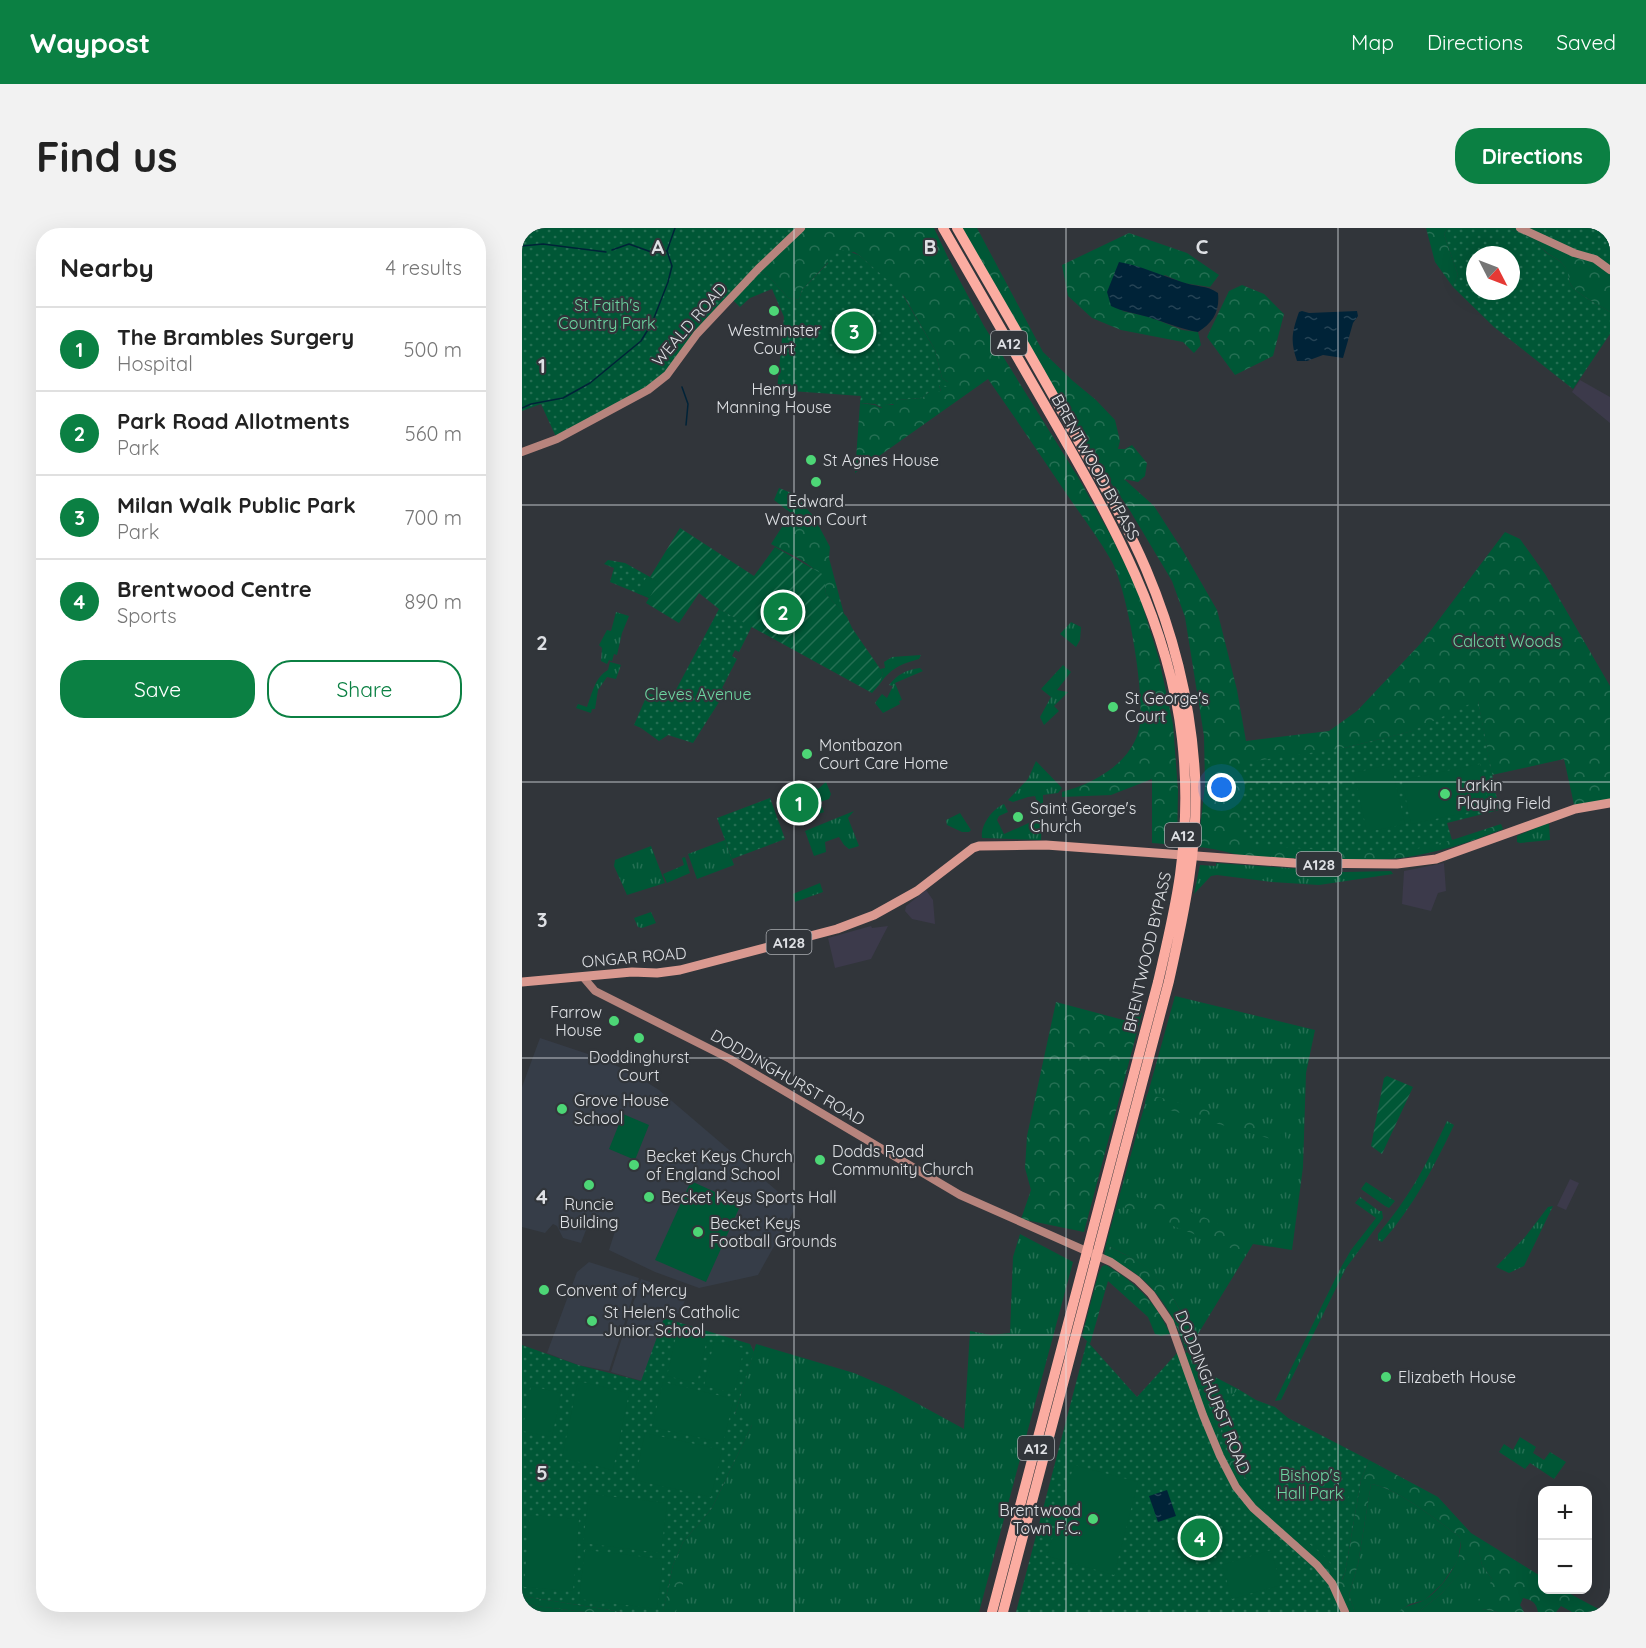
<!DOCTYPE html>
<meta charset="utf-8">
<style>
body{margin:0;font-family:Quicksand,sans-serif;background:#f2f2f2;color:#222}
.controls{position:absolute;right:18px;bottom:18px;display:grid;overflow:hidden;border-radius:12px;box-shadow:0 6px 24px #0002}
.controls button{width:54px;height:54px;display:grid;place-items:center;padding:0;border:0;border-bottom:2px solid #e0e0e0;background:#fff;color:#222;font:30px sans-serif}
.compass{position:absolute;left:944px;top:18px;width:54px;height:54px;border-radius:50%;background:#fff;box-shadow:0 6px 24px #0002;rotate:132deg}
.you{position:absolute;left:700px;top:560px;width:21px;height:21px;margin:-15px;border:4px solid #fff;border-radius:50%;background:#1a73e8;box-shadow:0 0 0 9px #1a73e833}
.badge{display:grid;place-items:center;width:39px;height:39px;border-radius:50%;background:#0b8043;color:#fff;font-size:20px;font-weight:700}
.pin{position:absolute;translate:-50% -50%;border:3px solid #fff;box-shadow:0 2px 6px #0006}
.list{margin:0;padding:0;list-style:none}
h2{display:flex;justify-content:space-between;align-items:center;height:78px;margin:0;padding:0 24px;font-size:26px}
h2 small{font-size:20px;font-weight:400;color:#767676}
.list li{display:grid;grid-template-columns:39px 1fr auto;gap:18px;align-items:center;box-sizing:border-box;height:84px;padding:0 24px;border-top:2px solid #e0e0e0}
.list b{display:block;font-size:22px;white-space:nowrap}
.list p{margin:0;font-size:20px;white-space:nowrap;color:#767676}
.list em{font-size:20px;font-style:normal;color:#767676}
.actions{display:flex;gap:12px;padding:18px 24px}
.actions a{flex:1;padding:14px 0;border:2px solid #0b8043;border-radius:24px;text-align:center;font-size:21px;color:#0b8043}
.actions .main{background:#0b8043;color:#fff}
.map{position:relative;flex:none;width:1088px;height:1384px;overflow:hidden;border-radius:24px}
header{display:flex;align-items:center;gap:36px;box-sizing:border-box;height:84px;padding:0 30px;background:#0b8043;color:#fff}
header strong{font-size:28px}
nav{display:flex;gap:33px;margin-inline-start:auto;font-size:21px}
.intro{display:flex;align-items:center;justify-content:space-between;box-sizing:border-box;height:144px;padding:0 36px}
h1{margin:0;font-size:42px}
.button{padding:15px 27px;border-radius:24px;background:#0b8043;color:#fff;font-size:21px;font-weight:700}
main{display:flex;gap:36px;padding:0 36px}
aside{flex:1;background:#fff;border-radius:24px;box-shadow:0 6px 24px #0002}
.map>svg:first-child{display:block}
.commercial{fill:#3c3a4b}
.built{fill:#363d48}
.grass{fill:url(#grass-tufts)}
.forest{fill:url(#forest-crowns)}
.park{fill:url(#park-dots);fill-rule:evenodd}
.garden{fill:url(#garden-furrows)}
.pitch{fill:#005736}
.water{fill:url(#water-ripples)}
.lines{fill:none;stroke-linecap:round;stroke-linejoin:round}
.stream{stroke:#002338;stroke-width:1.5}
.secondary{stroke:#b7847d;stroke-width:8}
.primary{stroke:#da9990;stroke-width:9}
.highway{stroke:#fbaca1;stroke-width:10}
.grid{fill:none;stroke:#dee0e4;stroke-width:1.5;stroke-opacity:0.55}
.poi-dot{fill:#4dd676;stroke:#31353a;stroke-width:2}
.labels{text-anchor:middle;dominant-baseline:central;stroke-width:4.5;stroke-linejoin:round;paint-order:stroke}
.shield{fill:#31353a;stroke:#aaadb1;stroke-width:1.5}
.shield-label{font-size:15px;font-weight:bold;fill:#dee0e4}
.park-label{font-size:16px;fill:#6ed6a2;stroke:#31353a}
.street-label{font-size:16px;fill:#dee0e4;stroke:#31353a}
.poi-label{font-size:16px;fill:#dee0e4;stroke:#31353a;text-anchor:start}
.grid-label{font-size:20px;text-anchor:middle;font-weight:bold;fill:#dee0e4;stroke:#31353a;stroke-width:4.5;stroke-linejoin:round;paint-order:stroke}
</style>
<header>
<strong>Waypost</strong>
<nav><a>Map</a><a>Directions</a><a>Saved</a></nav>
</header>
<div class="intro"><h1>Find us</h1><a class="button">Directions</a></div>
<main>
<aside>
<h2>Nearby<small>4 results</small></h2>
<ul class="list">
<li><span class="badge">1</span><div><b>The Brambles Surgery</b><p>Hospital</p></div><em>500 m</em></li>
<li><span class="badge">2</span><div><b>Park Road Allotments</b><p>Park</p></div><em>560 m</em></li>
<li><span class="badge">3</span><div><b>Milan Walk Public Park</b><p>Park</p></div><em>700 m</em></li>
<li><span class="badge">4</span><div><b>Brentwood Centre</b><p>Sports</p></div><em>890 m</em></li>
</ul>
<div class="actions"><a class="main">Save</a><a>Share</a></div>
</aside>
<div class="map">
<svg width="1088" height="1384" viewBox="0 0 1088 1384">
<defs>
<pattern id="grass-tufts" width="24" height="20" patternUnits="userSpaceOnUse" patternTransform="scale(1.5)"><rect width="24" height="20" fill="#005736"/><path d="M3 7l-1-3M5 7V3M7 7l1-3M15 17l-1-3M17 17v-4M19 17l1-3" fill="none" stroke="#256f53"/></pattern>
<pattern id="forest-crowns" width="20" height="18" patternUnits="userSpaceOnUse" patternTransform="scale(1.5)"><rect width="20" height="18" fill="#005736"/><path d="M2 6a3 3 0 1 1 6 0M12 15a3 3 0 1 1 6 0" fill="none" stroke="#256f53"/></pattern>
<pattern id="park-dots" width="8" height="8" patternUnits="userSpaceOnUse" patternTransform="scale(1.5)"><rect width="8" height="8" fill="#005736"/><path d="M2 2h.1M6 6h.1" fill="none" stroke="#256f53" stroke-width="1.8" stroke-linecap="round"/></pattern>
<pattern id="garden-furrows" width="10" height="10" patternUnits="userSpaceOnUse" patternTransform="scale(1.5)"><rect width="10" height="10" fill="#005736"/><path d="M-1 1l2-2M0 10L10 0M9 11l2-2" fill="none" stroke="#256f53"/></pattern>
<pattern id="water-ripples" width="26" height="14" patternUnits="userSpaceOnUse" patternTransform="scale(1.5)"><rect width="26" height="14" fill="#002338"/><path d="M2 4q2-2 4 0t4 0M15 11q2-2 4 0t4 0" fill="none" stroke="#254355"/></pattern>
</defs>
<rect width="100%" height="100%" fill="#31353a"/>
<path class="commercial" d="M 1058,152 L 1088,169 L 1088,195 L 1050,164 Z
M 922,635 L 924,663 L 916,665 L 909,683 L 880,676 L 882,643 Z
M 404,662 L 411,672 L 413,696 L 390,691 L 383,683 L 384,678 Z
M 349,698 L 350,700 L 366,698 L 349,731 L 313,740 L 306,710 Z
M 1048,951 L 1057,955 L 1044,982 L 1035,978 Z"/>
<path class="built" d="M 18,810 L 75,829 L 110,845 L 137,862 L 274,979 L 236,1047 L 177,1060 L 133,1044 L 87,1022 L 95,997 L 70,986 L 59,1015 L 41,1010 L 35,998 L 31,996 L 23,1005 L 0,999 L 0,859 Z
M 67,1034 L 117,1050 L 87,1143 L 56,1137 L 25,1125 L 55,1044 Z
M 119,1051 L 165,1066 L 158,1086 L 145,1082 L 120,1153 L 89,1144 Z"/>
<path class="grass" d="M 94,384 L 107,388 L 100,405 L 95,427 L 92,426 L 90,433 L 87,432 L 85,436 L 79,433 L 80,420 L 77,417 L 85,402 L 89,403 Z
M 549,394 L 559,399 L 558,412 L 554,419 L 538,406 Z
M 399,427 L 397,431 C 378,436 368,441 357,457 L 361,445 L 358,441 L 363,440 L 362,434 L 370,429 Z
M 88,434 L 99,437 L 94,451 L 85,449 L 76,462 L 73,481 L 70,481 L 69,485 L 54,480 L 56,476 L 65,479 C 70,466 73,449 86,442 Z
M 541,437 L 549,444 L 535,462 L 546,464 L 532,478 L 537,483 L 522,497 L 518,489 L 529,469 L 519,461 Z
M 398,440 L 401,443 L 373,455 L 380,472 L 377,473 L 378,476 L 361,485 L 353,475 L 360,466 L 365,470 L 371,458 L 367,457 C 376,446 384,442 398,440 Z
M 514,533 L 540,560 L 536,565 L 521,567 L 521,577 L 516,577 L 513,568 L 506,569 L 491,574 L 486,572 L 506,551 Z
M 304,554 L 309,566 L 307,571 L 298,574 L 302,584 L 289,589 L 279,563 L 292,558 L 296,561 Z
M 482,576 L 486,584 L 477,588 L 475,592 L 482,606 L 520,589 L 519,612 L 460,610 C 458,598 470,581 482,576 Z
M 332,583 L 326,590 L 337,618 L 327,621 L 322,617 L 317,609 L 303,614 L 304,624 L 292,628 L 283,603 Z
M 438,585 L 449,602 L 447,604 L 440,604 L 425,597 L 424,592 Z
M 1025,595 L 1027,596 L 1028,612 L 998,615 L 995,614 L 995,608 Z
M 203,612 L 212,637 L 175,651 L 166,626 Z
M 129,618 L 143,655 L 105,667 L 92,638 L 93,632 Z
M 163,629 L 168,645 L 145,655 L 141,646 L 162,637 L 160,630 Z
M 694,635 L 823,644 L 869,643 L 871,646 L 797,657 L 750,654 L 695,647 L 689,648 L 672,666 L 678,637 L 694,638 Z
M 298,655 L 301,664 L 273,674 L 271,666 Z
M 129,684 L 134,695 L 120,700 L 116,699 L 112,690 Z
M 653,768 L 793,802 L 784,845 L 781,939 L 770,1022 L 731,1016 L 665,1124 L 684,1140 L 684,1147 L 695,1150 L 716,1161 L 697,1226 L 660,1128 L 665,1124 L 663,1120 L 668,1109 C 662,1081 641,1052 618,1035 C 607,1027 595,1024 584,1016 Z
M 925,893 L 932,897 C 912,939 891,979 860,1014 L 856,1012 L 856,1006 C 886,972 906,934 925,893 Z
M 844,954 L 873,973 L 867,980 L 863,978 L 839,961 Z
M 838,969 L 857,983 L 860,983 L 861,990 L 824,1040 L 759,1172 L 753,1173 L 817,1043 L 829,1022 L 854,990 L 833,975 Z
M 1031,978 L 1002,1038 L 987,1045 L 974,1039 L 1003,1009 L 1026,979 Z
M 498,1006 L 551,1034 L 457,1384 L 141,1384 L 151,1337 L 161,1314 L 190,1280 L 230,1197 L 213,1186 L 234,1116 L 332,1145 L 367,1160 L 442,1201 L 448,1103 L 469,1107 L 488,1105 L 491,1029 Z
M 998,1209 L 1014,1219 L 1011,1225 L 1022,1232 L 1028,1224 L 1044,1234 L 1032,1251 L 1008,1235 L 1003,1241 L 977,1224 L 982,1216 L 991,1222 Z
M 849,1256 C 875,1260 914,1292 937,1308 L 939,1312 L 936,1331 L 933,1337 L 920,1356 L 903,1372 L 888,1376 L 876,1384 L 833,1384 L 827,1367 L 836,1336 Z
M 957,1323 L 960,1337 L 970,1351 L 960,1381 L 976,1384 L 896,1384 L 919,1366 Z
M 0,1372 L 6,1377 L 63,1384 L 0,1384 Z"/>
<path class="forest" d="M 273,0 L 412,0 L 430,38 L 462,98 L 556,249 L 588,306 L 615,360 L 637,431 L 651,496 L 656,562 L 655,617 L 630,615 L 630,551 L 589,567 L 540,569 L 540,564 C 570,556 606,537 616,505 C 626,476 605,359 589,332 C 577,311 562,291 548,271 C 521,231 494,191 466,151 L 333,245 L 338,175 L 353,177 L 359,180 L 365,176 L 371,177 L 375,172 L 400,170 L 407,164 L 419,163 L 417,157 L 426,154 L 420,150 L 413,122 L 382,68 L 337,27 L 332,24 L 310,30 L 280,62 L 277,72 L 266,70 L 251,53 L 236,41 Z
M 440,0 L 455,0 L 521,124 L 551,153 L 574,172 L 593,192 L 598,213 L 596,221 L 603,221 L 610,217 L 625,235 L 623,248 L 616,254 L 602,251 L 632,278 L 661,323 L 695,382 L 715,462 L 724,513 L 807,503 L 835,483 L 900,414 L 983,304 L 998,311 L 1023,346 L 1088,458 L 1088,575 L 1053,581 L 1042,531 L 970,547 L 956,473 L 891,503 L 822,520 L 930,612 L 979,596 L 981,601 C 947,615 914,625 879,630 C 850,633 819,631 791,630 C 768,630 745,632 722,628 C 706,625 692,620 676,619 L 683,557 L 682,508 L 663,389 L 650,353 L 607,281 L 576,236 Z
M 904,0 L 926,0 L 922,6 L 936,47 L 931,59 L 913,34 Z
M 985,0 L 1088,0 L 1088,84 C 1079,78 1053,65 1049,57 C 1046,51 1046,44 1043,39 C 1034,26 1024,30 1016,13 Z
M 607,5 L 665,25 L 697,47 L 688,59 L 661,55 L 643,47 L 600,83 L 628,89 L 660,102 L 676,104 L 679,117 L 672,125 L 661,114 L 599,102 L 570,90 L 546,68 L 540,37 Z
M 720,57 L 742,66 L 762,86 L 751,128 L 713,147 L 685,109 L 707,63 Z
M 257,260 L 272,266 L 292,289 L 308,319 L 307,330 L 322,386 L 304,366 C 303,338 270,328 249,316 L 269,285 L 252,272 Z
M 534,774 L 609,794 L 612,786 L 620,785 L 562,1004 L 499,991 L 509,962 L 503,940 L 505,908 Z
M 625,866 L 762,903 L 764,912 L 760,914 L 623,875 Z
M 599,967 C 649,973 678,986 722,1008 L 722,1015 L 719,1021 L 711,1021 L 596,977 Z
M 584,1016 C 595,1024 606,1027 617,1034 C 641,1050 662,1082 668,1110 L 663,1120 C 654,1092 638,1064 614,1046 C 604,1039 592,1033 582,1027 Z
M 584,1037 C 613,1054 634,1074 648,1106 L 639,1108 L 633,1106 L 626,1089 L 586,1053 L 568,1116 L 560,1108 L 576,1047 L 580,1038 Z
M 712,1231 L 725,1253 L 755,1291 L 794,1319 L 814,1340 L 820,1352 L 823,1345 L 839,1252 L 847,1232 L 916,1269 L 949,1305 L 1020,1349 L 1020,1362 L 1041,1362 L 1082,1384 L 1050,1384 L 1039,1378 L 1034,1384 L 1016,1384 C 1014,1374 1010,1372 1001,1370 L 998,1377 L 1002,1384 L 976,1384 L 960,1381 L 955,1375 L 965,1363 L 970,1351 L 960,1337 L 957,1324 L 919,1366 L 896,1384 L 876,1384 C 883,1377 893,1377 902,1372 C 918,1364 946,1327 937,1308 C 914,1292 875,1260 849,1256 L 836,1336 L 827,1367 L 833,1384 L 823,1384 L 731,1280 L 700,1233 Z
M 154,1329 L 166,1335 L 154,1384 L 141,1384 Z
M 0,1368 L 100,1384 L 63,1384 L 6,1377 L 0,1372 Z"/>
<path class="park" d="M 0,0 L 279,0 L 237,42 L 251,53 L 266,70 L 277,72 L 280,62 L 306,35 L 306,30 L 310,30 L 317,22 L 322,22 L 337,27 L 379,64 L 413,122 L 420,150 L 426,154 L 427,157 L 424,159 L 417,157 L 419,164 L 407,164 L 400,170 L 375,172 L 373,176 L 365,176 L 361,180 L 353,176 L 338,175 L 339,168 L 255,162 L 262,89 L 250,61 L 228,70 L 218,79 L 209,70 L 145,147 L 35,211 L 19,176 L 0,183 Z
M 926,0 L 985,0 L 1016,13 C 1024,31 1034,26 1043,39 C 1047,44 1046,51 1049,57 C 1053,65 1079,78 1088,84 L 1088,106 L 1051,161 L 972,99 L 931,59 L 936,47 L 922,6 ZM 953,27 L 989,27 L 989,63 L 953,63 Z
M 1010,0 L 1088,0 L 1088,42 Z
M 86,332 L 103,335 L 137,354 L 127,370 L 88,354 L 92,340 L 82,336 Z
M 197,381 L 230,398 L 217,424 L 213,422 L 210,428 L 215,431 L 200,460 L 204,463 L 171,515 L 146,507 L 137,513 L 119,500 L 112,497 L 126,465 L 148,473 Z
M 956,472 L 977,582 L 925,595 L 930,612 L 874,626 L 735,618 L 721,611 L 719,535 L 822,520 L 890,503 Z
M 248,570 L 263,611 L 210,631 L 195,590 Z
M 142,1090 L 228,1116 L 232,1124 L 213,1186 L 228,1190 L 230,1197 L 190,1280 L 161,1314 L 151,1337 L 141,1384 L 100,1384 L 0,1368 L 0,1117 L 56,1137 L 119,1153 Z
M 565,1113 L 615,1169 L 655,1125 L 697,1223 L 701,1182 L 705,1173 L 716,1161 L 734,1172 L 753,1179 L 766,1190 L 847,1232 L 839,1252 L 823,1345 L 819,1353 C 807,1327 792,1320 771,1304 C 753,1291 737,1277 724,1259 C 726,1248 719,1240 713,1232 L 701,1234 L 714,1259 L 795,1337 L 823,1384 L 494,1384 Z"/>
<path class="garden" d="M 158,300 L 232,348 L 253,319 L 302,347 L 304,366 L 325,389 L 330,400 L 361,445 L 357,457 L 350,465 L 197,381 L 177,365 L 157,395 L 124,375 L 136,354 L 128,349 Z
M 865,848 L 891,859 L 860,926 L 849,918 L 862,850 Z"/>
<path class="pitch" d="M 125,348 L 137,354 L 127,370 L 115,365 Z
M 869,536 L 883,596 L 845,604 L 832,545 Z
M 958,536 L 967,580 L 889,596 L 880,552 Z
M 101,886 L 127,897 L 113,932 L 87,921 Z
M 169,953 L 219,976 L 184,1054 L 133,1032 Z
M 155,1104 L 185,1111 L 175,1155 L 145,1148 Z
M 192,1114 L 222,1120 L 212,1165 L 182,1158 Z
M 56,1153 L 107,1165 L 91,1242 L 40,1230 Z
M 141,1154 L 212,1171 L 201,1215 L 130,1199 Z
M 9,1158 L 39,1165 L 30,1209 L 0,1203 Z
M 123,1205 L 200,1222 L 189,1269 L 113,1252 Z
M 552,1237 L 616,1254 L 592,1347 L 525,1328 Z
M 815,1262 L 827,1267 L 819,1285 L 807,1280 Z
M 67,1266 L 145,1275 L 139,1325 L 61,1315 Z
M 8,1287 L 57,1291 L 51,1363 L 2,1359 Z
M 63,1322 L 141,1331 L 135,1381 L 57,1371 Z
M 749,1322 L 759,1357 L 710,1371 L 700,1337 Z"/>
<path class="water" d="M 597,34 C 620,38 638,47 660,54 C 673,59 685,57 696,65 C 698,83 691,95 676,104 C 658,101 643,94 626,89 C 613,85 601,84 589,78 L 585,64 Z
M 780,83 L 787,85 L 835,83 L 836,88 L 831,95 L 821,130 L 801,127 L 785,133 L 775,133 C 768,113 770,104 777,84 Z
M 645,1262 L 654,1288 L 636,1294 L 627,1268 Z"/>
<g class="lines">
<path class="stream" d="M 0,18 L 21,16 L 84,24
M 90,22 L 107,16 L 132,25 L 144,23
M 160,159 L 166,176 L 164,197
M 0,180 L 9,176 L 41,170 L 68,155 L 119,113 L 130,95 L 146,54 L 150,38 L 145,23 L 153,0"/>
<path class="secondary" d="M 998,0 L 1052,25 L 1073,31 L 1088,42
M 0,224 L 35,211 L 126,162 L 145,147 L 175,106 L 236,41 L 279,0
M 61,749 L 73,763 L 208,831 L 438,967 L 589,1034 L 615,1052 L 629,1066 L 648,1094 L 681,1187 L 698,1228 L 714,1259 L 731,1280 L 795,1337 L 810,1355 L 823,1384"/>
<path class="primary" d="M 0,754 L 110,744 L 135,745 L 158,742 L 315,701 L 352,687 L 395,663 L 451,620 L 457,618 L 524,617 L 772,635 L 875,636 L 914,631 L 1053,581 L 1088,575"/>
<path class="highway" d="M 421,0 C 458,65 495,129 532,193 C 590,294 647,394 660,511 C 665,555 664,603 658,647 C 653,683 644,719 636,754 L 470,1384
M 435,0 C 474,68 514,136 552,205 C 577,250 604,294 624,341 C 652,407 669,476 673,547 C 677,617 662,686 647,753 L 481,1384"/>
</g>
<path class="grid" d="M 272,0 L 272,1384M 544,0 L 544,1384M 816,0 L 816,1384M 0,277 L 1088,277M 0,554 L 1088,554M 0,830 L 1088,830M 0,1107 L 1088,1107"/>
<g class="poi-dot">
<circle cx="252" cy="83" r="6"/>
<circle cx="252" cy="142" r="6"/>
<circle cx="289" cy="232" r="6"/>
<circle cx="294" cy="254" r="6"/>
<circle cx="591" cy="479" r="6"/>
<circle cx="285" cy="526" r="6"/>
<circle cx="923" cy="566" r="6"/>
<circle cx="496" cy="589" r="6"/>
<circle cx="92" cy="793" r="6"/>
<circle cx="117" cy="810" r="6"/>
<circle cx="40" cy="881" r="6"/>
<circle cx="298" cy="932" r="6"/>
<circle cx="112" cy="937" r="6"/>
<circle cx="67" cy="957" r="6"/>
<circle cx="127" cy="969" r="6"/>
<circle cx="176" cy="1004" r="6"/>
<circle cx="22" cy="1062" r="6"/>
<circle cx="70" cy="1093" r="6"/>
<circle cx="864" cy="1149" r="6"/>
<circle cx="571" cy="1291" r="6"/>
</g>
<g class="labels">
<g class="shield">
<rect x="469" y="103" width="36" height="24" rx="4.5"/>
<rect x="643" y="595" width="36" height="24" rx="4.5"/>
<rect x="774.5" y="624" width="45" height="24" rx="4.5"/>
<rect x="244.5" y="702" width="45" height="24" rx="4.5"/>
<rect x="496" y="1208" width="36" height="24" rx="4.5"/>
</g>
<g class="shield-label">
<text x="487" y="115">A12</text>
<text x="661" y="607">A12</text>
<text x="797" y="636">A128</text>
<text x="267" y="714">A128</text>
<text x="514" y="1220">A12</text>
</g>
<g class="park-label">
<text x="85" y="77">St Faith's<tspan x="85" dy="18">Country Park</tspan></text>
<text x="985" y="413">Calcott Woods</text>
<text x="176" y="466">Cleves Avenue</text>
<text x="788" y="1247">Bishop's<tspan x="788" dy="18">Hall Park</tspan></text>
</g>
<g class="street-label">
<text transform="translate(167 96) rotate(-49)">WEALD ROAD</text>
<text transform="translate(574 239) rotate(61)">BRENTWOOD BYPASS</text>
<text transform="translate(625 724) rotate(-77)">BRENTWOOD BYPASS</text>
<text transform="translate(112 729) rotate(-5)">ONGAR ROAD</text>
<text transform="translate(266 849) rotate(30)">DODDINGHURST ROAD</text>
<text transform="translate(691 1164) rotate(68)">DODDINGHURST ROAD</text>
</g>
<g class="poi-label">
<text x="252" y="102" text-anchor="middle">Westminster<tspan x="252" dy="18">Court</tspan></text>
<text x="252" y="161" text-anchor="middle">Henry<tspan x="252" dy="18">Manning House</tspan></text>
<text x="301" y="232">St Agnes House</text>
<text x="294" y="273" text-anchor="middle">Edward<tspan x="294" dy="18">Watson Court</tspan></text>
<text x="603" y="470">St George's<tspan x="603" dy="18">Court</tspan></text>
<text x="297" y="517">Montbazon<tspan x="297" dy="18">Court Care Home</tspan></text>
<text x="935" y="557">Larkin<tspan x="935" dy="18">Playing Field</tspan></text>
<text x="508" y="580">Saint George's<tspan x="508" dy="18">Church</tspan></text>
<text x="80" y="784" text-anchor="end">Farrow<tspan x="80" dy="18">House</tspan></text>
<text x="117" y="829" text-anchor="middle">Doddinghurst<tspan x="117" dy="18">Court</tspan></text>
<text x="52" y="872">Grove House<tspan x="52" dy="18">School</tspan></text>
<text x="310" y="923">Dodds Road<tspan x="310" dy="18">Community Church</tspan></text>
<text x="124" y="928">Becket Keys Church<tspan x="124" dy="18">of England School</tspan></text>
<text x="139" y="969">Becket Keys Sports Hall</text>
<text x="67" y="976" text-anchor="middle">Runcie<tspan x="67" dy="18">Building</tspan></text>
<text x="188" y="995">Becket Keys<tspan x="188" dy="18">Football Grounds</tspan></text>
<text x="34" y="1062">Convent of Mercy</text>
<text x="82" y="1084">St Helen's Catholic<tspan x="82" dy="18">Junior School</tspan></text>
<text x="876" y="1149">Elizabeth House</text>
<text x="559" y="1282" text-anchor="end">Brentwood<tspan x="559" dy="18">Town F.C.</tspan></text>
</g>
</g>
<g class="grid-label">
<text x="136" y="26">A</text>
<text x="408" y="26">B</text>
<text x="680" y="26">C</text>
<text x="20" y="145">1</text>
<text x="20" y="422">2</text>
<text x="20" y="699">3</text>
<text x="20" y="976">4</text>
<text x="20" y="1252">5</text>
</g>
</svg>
<div class="controls">
<button>+</button>
<button>−</button>
</div>
<svg class="compass" viewBox="-18 -18 36 36"><path d="M0-13l5 13h-10z" fill="#e53935"/><path d="M0 13l5-13h-10z" fill="#767676"/></svg>
<div class="you"></div>
<div class="pin badge" style="left:277px;top:575px">1</div>
<div class="pin badge" style="left:261px;top:384px">2</div>
<div class="pin badge" style="left:332px;top:103px">3</div>
<div class="pin badge" style="left:678px;top:1310px">4</div>
</div>
</main>
